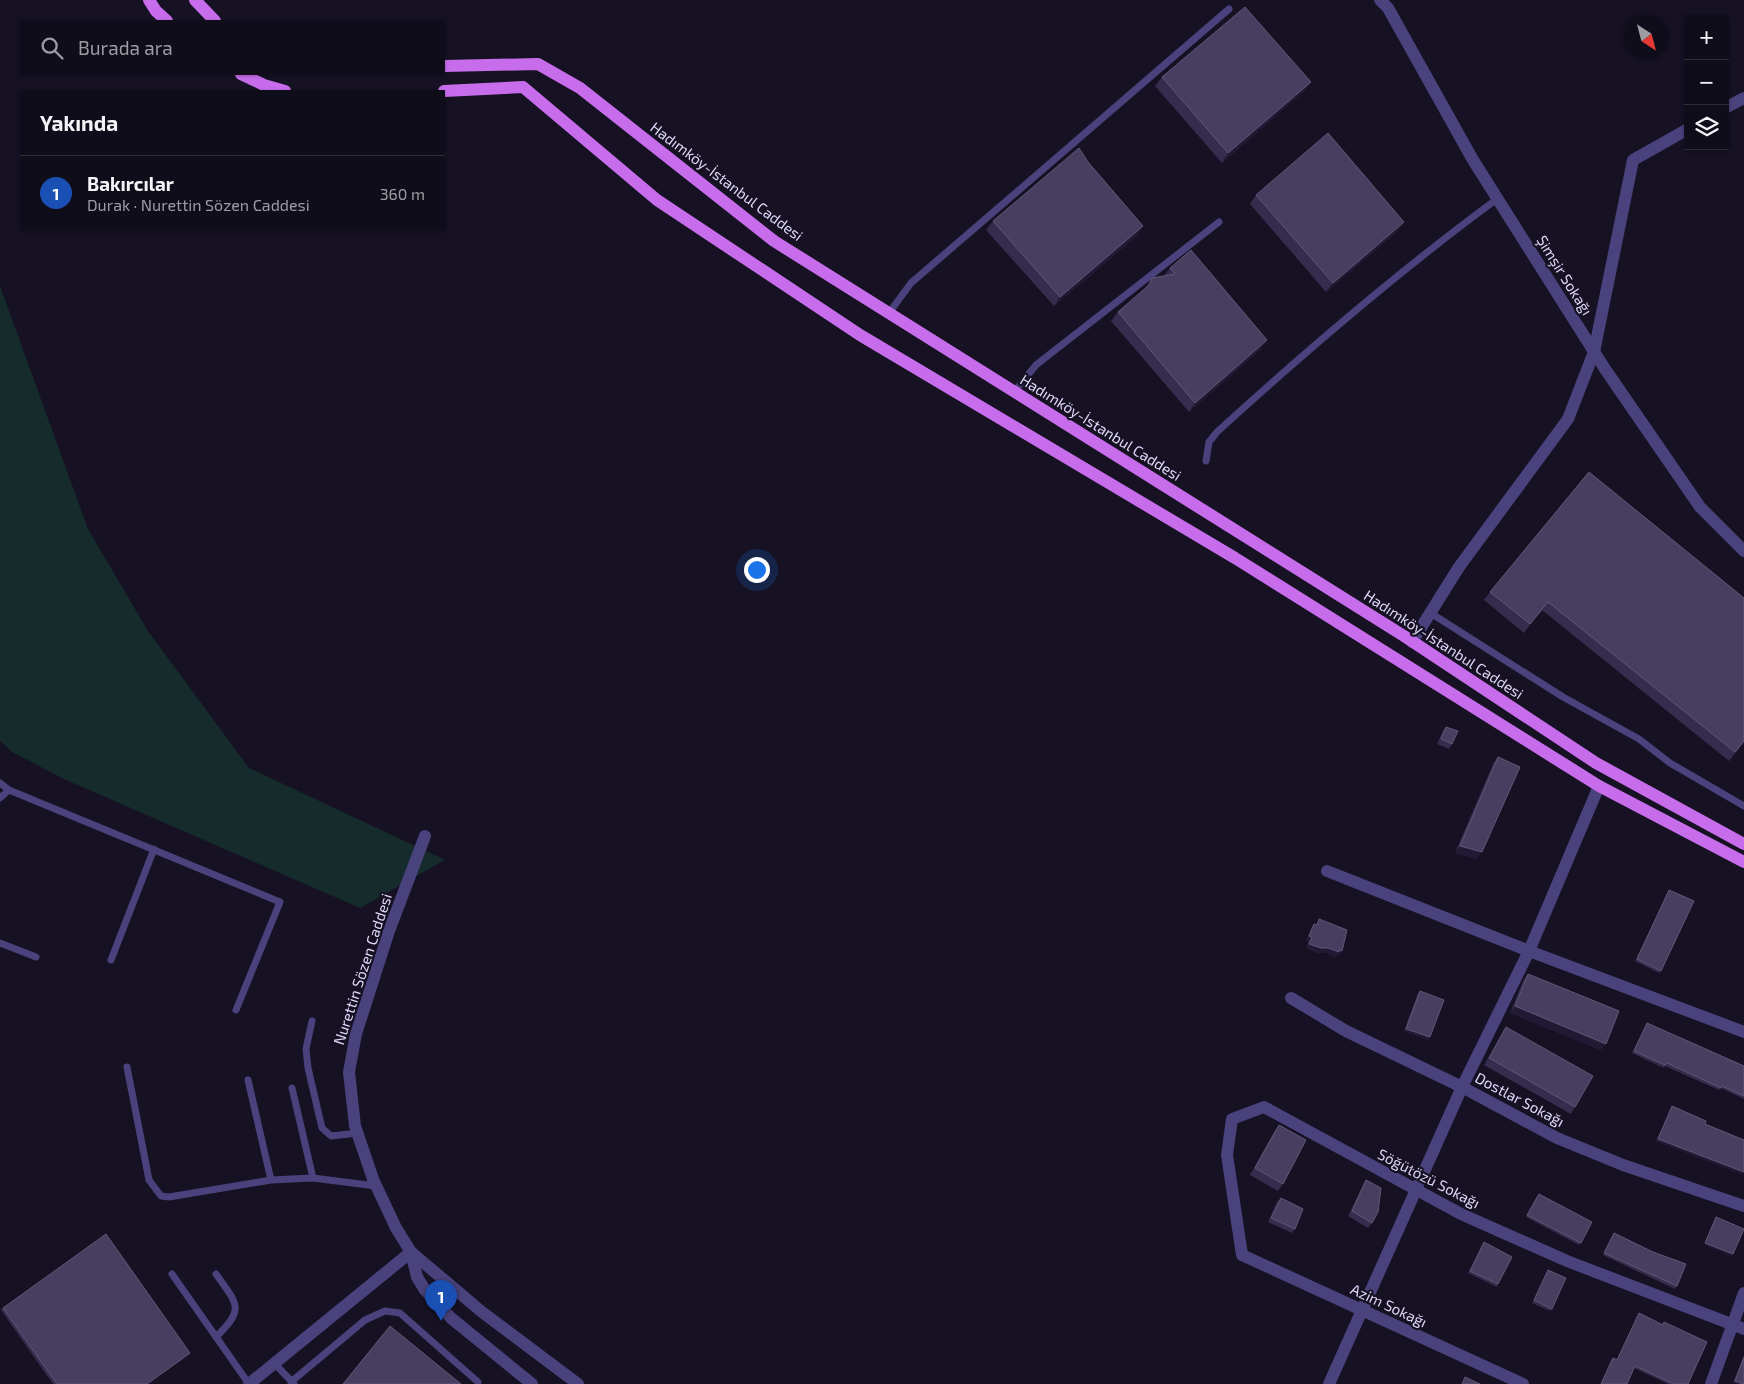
<!DOCTYPE html>
<html lang="tr">
<meta charset="utf-8">
<style>
body{margin:0;font-family:"Exo 2",sans-serif;background:#191623;color:#f1f3f6}
.controls{position:absolute;right:15px;top:15px;display:grid;overflow:hidden;border-radius:0px;box-shadow:0 1px 4px #0004}
.controls button{width:45px;height:45px;display:grid;place-items:center;padding:0;border:0;border-bottom:1px solid #302d39;background:#100d1a;color:#f1f3f6;font:25px sans-serif}
.compass{position:absolute;left:1624px;top:15px;width:45px;height:45px;border-radius:50%;background:#100d1a;box-shadow:0 1px 4px #0004;rotate:144deg}
.you{position:absolute;left:756px;top:569px;width:18px;height:18px;margin:-12px;border:4px solid #fff;border-radius:50%;background:#1a73e8;box-shadow:0 0 0 8px #1a73e833}
.badge{display:grid;place-items:center;width:32px;height:32px;border-radius:50%;background:#ea580c;color:#fff;font-size:16px;font-weight:700}
.pin{position:absolute;translate:-50% -41px;filter:drop-shadow(0 1px 2px #0008)}
.pin::after{content:'';position:absolute;top:26px;width:18px;height:15px;background:inherit;clip-path:polygon(0 0,100% 0,50% 100%)}
.list{margin:0;padding:0;list-style:none}
h2{display:flex;justify-content:space-between;align-items:center;height:65px;margin:0;padding:0 20px;font-size:21px}
h2 small{font-size:16px;font-weight:400;color:#9c9ca2}
.list li{display:grid;grid-template-columns:32px 1fr auto;gap:15px;align-items:center;box-sizing:border-box;height:75px;padding:0 20px;border-top:1px solid #302d39}
.list b{display:block;font-size:19px;white-space:nowrap}
.list p{margin:0;font-size:16px;white-space:nowrap;color:#9c9ca2}
.list em{font-size:16px;font-style:normal;color:#9c9ca2}
.icon{flex:none;width:28px;height:28px;fill:none;stroke:currentColor;stroke-width:2;stroke-linecap:round;stroke-linejoin:round}
.map{position:relative;flex:none;width:1744px;height:1384px;overflow:hidden}
.search{position:absolute;background:#100d1a;box-shadow:0 1px 4px #0004;left:20px;top:20px;width:425px;height:55px;display:flex;align-items:center;gap:12px;box-sizing:border-box;padding:0 18px;border-radius:0px;color:#9c9ca2;font-size:19px}
.panel{position:absolute;background:#100d1a;box-shadow:0 1px 4px #0004;left:20px;top:90px;width:425px;height:140px;border-radius:0px}
.map>svg:first-child{display:block}
.green{fill:#152b2c}
.lines{fill:none;stroke-linecap:round;stroke-linejoin:round}
.service{stroke:#49427c;stroke-width:7}
.minor{stroke:#49427c;stroke-width:12}
.tertiary{stroke:#49427c;stroke-width:12}
.primary{stroke:#c76dec;stroke-width:12}
.wall{fill:#362d4e}
.shaded-wall{fill:#211a35}
.building{fill:#483f60;stroke:#605778}
.labels{text-anchor:middle;dominant-baseline:central;stroke-width:4.5;stroke-linejoin:round;paint-order:stroke}
.street-label{font-size:15px;fill:#dfd8fa;stroke:#161123}
</style>
<div class="map">
<svg width="1744" height="1384" viewBox="0 0 1744 1384">
<rect width="100%" height="100%" fill="#161123"/>
<path class="green" d="M 0,286 L 88,529 L 148,631 L 249,768 L 445,860 L 360,908 L 64,779 L 12,752 L 0,741 Z"/>
<g class="lines">
<path class="service" d="M 889,313 L 911,283 L 1229,9
M 1014,392 L 1036,365 L 1219,222
M 1206,461 L 1209,442 L 1217,432 C 1307,350 1399,271 1497,199
M 1429,612 L 1563,697 L 1639,739 L 1670,763 L 1744,806
M 0,783 L 9,790
M 0,798 L 9,790 L 280,902 L 236,1010
M 0,943 L 36,957
M 111,960 L 154,849
M 312,1021 L 306,1049 L 308,1068 L 322,1128 L 331,1136 L 358,1133
M 127,1067 L 149,1180 L 161,1196 L 169,1197 L 271,1180 L 313,1178 L 376,1186
M 248,1080 L 271,1180
M 292,1088 L 313,1178
M 172,1274 L 249,1384
M 216,1337 C 245,1309 238,1305 216,1274
M 275,1364 L 294,1384
M 291,1382 L 365,1320 L 385,1311 L 400,1313 L 478,1382"/>
<path class="minor" d="M 1725,108 L 1744,98
M 1412,642 L 1459,567 L 1568,419 L 1594,352 L 1633,160 L 1688,129
M 1327,871 L 1529,951 L 1744,1032
M 1291,998 L 1346,1031 L 1462,1087 L 1557,1138 L 1623,1165 L 1744,1206
M 249,1384 L 411,1252
M 1329,1384 L 1462,1087 L 1529,951 L 1599,786
M 1523,1384 L 1242,1255 L 1227,1155 L 1232,1119 L 1264,1107 L 1461,1214 L 1567,1261 L 1744,1329
M 1711,1384 L 1744,1293"/>
<path class="tertiary" d="M 1380,0 L 1388,8 L 1473,160 L 1605,369 L 1700,507 L 1744,551
M 425,836 L 389,931 L 356,1034 L 349,1072 L 355,1126 L 373,1179 L 396,1228 L 411,1252 L 417,1277 L 425,1290 L 451,1318 L 532,1384
M 411,1252 L 482,1312 L 578,1384"/>
<path class="primary" d="M 149,0 L 156,11 L 167,21
M 195,0 L 215,21
M 444,66 L 538,64 L 580,88 L 774,241 L 1404,636 L 1596,763 L 1744,844
M 241,74 L 264,85 L 285,91
M 444,91 L 523,87 L 657,200 L 860,335 L 1235,558 L 1599,786 L 1744,862"/>
</g>
<path class="wall" d="M 1162,77 L 1311,82 L 1304,91 L 1222,163 L 1155,86 Z
M 1256,195 L 1398,231 L 1326,292 L 1250,204 Z
M 993,221 L 1137,236 L 1054,306 L 986,230 Z
M 1170,268 L 1261,349 L 1189,412 L 1111,321 L 1118,312 L 1145,289 L 1152,278 L 1164,276 Z
M 1589,472 L 1744,742 L 1729,761 L 1542,610 L 1524,633 L 1484,600 L 1490,592 Z
M 1446,727 L 1452,744 L 1449,749 L 1437,744 L 1443,731 Z
M 1498,757 L 1477,859 L 1455,853 L 1493,764 Z
M 1669,890 L 1661,971 L 1659,973 L 1635,961 Z
M 1319,919 L 1339,955 L 1337,955 L 1335,957 L 1325,952 L 1318,953 L 1306,948 L 1309,942 L 1306,941 L 1311,929 L 1314,924 L 1316,925 Z
M 1528,974 L 1601,1050 L 1510,1013 L 1523,981 Z
M 1420,991 L 1429,1040 L 1404,1031 L 1418,993 Z
M 1647,1023 L 1744,1066 L 1744,1099 L 1721,1088 L 1719,1090 L 1665,1066 L 1664,1068 L 1632,1053 Z
M 1506,1027 L 1575,1107 L 1571,1114 L 1484,1065 L 1502,1034 Z
M 1672,1106 L 1705,1124 L 1742,1174 L 1656,1141 Z
M 1279,1125 L 1283,1184 L 1278,1191 L 1250,1175 L 1274,1132 Z
M 1366,1180 L 1372,1223 L 1368,1228 L 1348,1216 L 1363,1185 Z
M 1537,1196 L 1581,1243 L 1579,1245 L 1526,1217 Z
M 1281,1198 L 1295,1229 L 1292,1233 L 1268,1222 L 1277,1202 Z
M 1614,1233 L 1677,1286 L 1675,1289 L 1603,1255 Z
M 1484,1242 L 1498,1284 L 1497,1287 L 1468,1273 Z
M 1548,1270 L 1552,1309 L 1550,1311 L 1532,1303 Z
M 3,1308 L 189,1355 L 148,1384 L 53,1384 L 1,1310 Z
M 1639,1313 L 1688,1384 L 1668,1384 L 1634,1368 L 1627,1384 L 1601,1384 L 1611,1360 L 1613,1358 L 1617,1360 Z
M 1744,1355 L 1744,1384 L 1733,1383 Z"/>
<path class="shaded-wall" d="M 1311,82 L 1304,91 L 1222,163 L 1228,153 Z
M 1404,222 L 1398,231 L 1326,292 L 1333,283 Z
M 1143,226 L 1137,236 L 1054,306 L 1060,297 Z
M 1267,340 L 1261,349 L 1189,412 L 1195,403 Z
M 1548,602 L 1542,610 L 1524,633 L 1530,624 Z
M 1460,846 L 1482,852 L 1477,859 L 1455,853 Z
M 1309,936 L 1312,937 L 1309,942 L 1306,941 Z
M 1309,944 L 1339,950 L 1342,951 L 1339,955 L 1337,955 L 1335,957 L 1325,952 L 1318,953 L 1306,948 Z
M 1515,1006 L 1606,1044 L 1601,1050 L 1510,1013 Z
M 1406,1029 L 1430,1037 L 1429,1040 L 1404,1031 Z
M 1658,1139 L 1744,1172 L 1742,1174 L 1656,1141 Z
M 1705,1243 L 1733,1254 L 1731,1256 L 1704,1245 Z
M 190,1353 L 189,1355 L 148,1384 L 147,1384 Z
M 1735,1381 L 1743,1384 L 1733,1383 Z"/>
<path class="building" d="M 1245,7 L 1311,82 L 1228,153 L 1162,77 Z
M 1328,133 L 1404,222 L 1333,283 L 1256,195 Z
M 1079,148 L 1088,162 L 1143,226 L 1060,297 L 993,221 Z
M 1191,250 L 1267,340 L 1195,403 L 1118,312 L 1149,285 L 1152,278 L 1175,274 L 1170,268 Z
M 1589,472 L 1744,598 L 1744,741 L 1735,752 L 1548,602 L 1530,624 L 1490,592 Z
M 1446,727 L 1458,731 L 1452,744 L 1441,739 Z
M 1498,757 L 1520,767 L 1482,852 L 1460,846 Z
M 1669,890 L 1694,901 L 1661,971 L 1637,959 Z
M 1319,919 L 1347,930 L 1342,951 L 1339,950 L 1339,952 L 1328,948 L 1321,948 L 1309,944 L 1312,937 L 1309,936 L 1314,924 L 1317,925 Z
M 1528,974 L 1619,1011 L 1606,1044 L 1515,1006 Z
M 1420,991 L 1444,1000 L 1430,1037 L 1406,1029 Z
M 1647,1023 L 1744,1066 L 1744,1096 L 1722,1086 L 1721,1088 L 1667,1063 L 1665,1065 L 1634,1051 Z
M 1506,1027 L 1593,1076 L 1575,1107 L 1489,1058 Z
M 1672,1106 L 1706,1121 L 1705,1124 L 1744,1140 L 1744,1172 L 1658,1139 Z
M 1279,1125 L 1306,1140 L 1283,1184 L 1255,1168 Z
M 1366,1180 L 1381,1188 L 1378,1212 L 1372,1223 L 1352,1211 Z
M 1539,1194 L 1592,1222 L 1581,1243 L 1527,1215 Z
M 1281,1198 L 1303,1209 L 1295,1229 L 1271,1218 Z
M 1716,1217 L 1744,1229 L 1733,1254 L 1705,1243 Z
M 1614,1233 L 1653,1252 L 1686,1264 L 1677,1286 L 1604,1253 Z
M 106,1234 L 190,1353 L 147,1384 L 57,1384 L 3,1308 Z
M 1484,1242 L 1512,1257 L 1498,1284 L 1470,1271 Z
M 1548,1270 L 1566,1278 L 1552,1309 L 1534,1300 Z
M 1639,1313 L 1663,1325 L 1664,1322 L 1707,1342 L 1688,1384 L 1674,1384 L 1635,1366 L 1627,1384 L 1601,1384 L 1613,1358 L 1617,1360 Z
M 390,1326 L 461,1384 L 343,1384 Z
M 1744,1357 L 1744,1384 L 1743,1384 L 1735,1381 Z
M 1465,1377 L 1480,1384 L 1462,1384 Z"/>
<g class="labels">
<g class="street-label">
<text transform="translate(727 181) rotate(37)">Hadımköy-İstanbul Caddesi</text>
<text transform="translate(1565 275) rotate(58)">Şimşir Sokağı</text>
<text transform="translate(1101 427) rotate(32)">Hadımköy-İstanbul Caddesi</text>
<text transform="translate(1444 644) rotate(33)">Hadımköy-İstanbul Caddesi</text>
<text transform="translate(362 969) rotate(-72)">Nurettin Sözen Caddesi</text>
<text transform="translate(1520 1099) rotate(28)">Dostlar Sokağı</text>
<text transform="translate(1429 1178) rotate(27)">Söğütözü Sokağı</text>
<text transform="translate(1389 1305) rotate(25)">Azim Sokağı</text>
</g>
</g>
</svg>
<div class="controls">
<button>+</button>
<button>−</button>
<button><svg class="icon" aria-label="layers" viewBox="0 0 24 24"><path d="M12 4l9 5-9 5-9-5zM3 14l9 5 9-5"/></svg></button>
</div>
<svg class="compass" viewBox="-18 -18 36 36"><path d="M0-13l5 13h-10z" fill="#e53935"/><path d="M0 13l5-13h-10z" fill="#9c9ca2"/></svg>
<div class="you"></div>
<div class="pin badge" style="left:441px;top:1321px;background:#1a4fb4">1</div>
<div class="search"><svg class="icon" aria-label="search" viewBox="0 0 24 24"><circle cx="10" cy="10" r="6"/><path d="M15 15l6 6"/></svg>Burada ara</div>
<section class="panel">
<h2>Yakında<small></small></h2>
<ul class="list">
<li><span class="badge" style="background:#1a4fb4">1</span><div><b>Bakırcılar</b><p>Durak · Nurettin Sözen Caddesi</p></div><em>360 m</em></li>
</ul>
</section>
</div>
